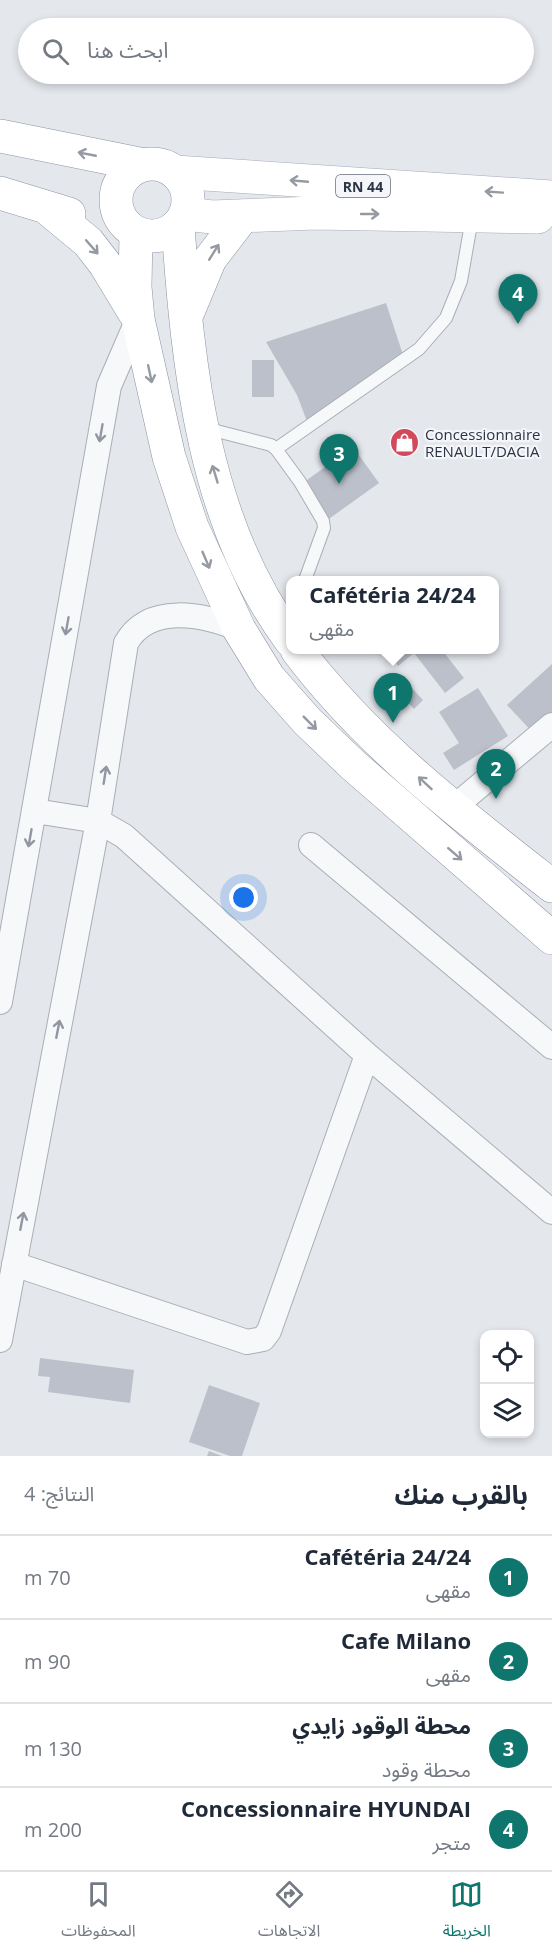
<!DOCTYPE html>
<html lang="ar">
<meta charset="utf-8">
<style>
body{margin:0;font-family:"Open Sans","Noto Sans Arabic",sans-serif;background:#f6f6f7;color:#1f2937;direction:rtl}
.controls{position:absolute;right:18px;bottom:18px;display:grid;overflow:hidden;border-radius:12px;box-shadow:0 3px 9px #0003}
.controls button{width:54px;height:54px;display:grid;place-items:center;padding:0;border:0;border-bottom:2px solid #e0e1e3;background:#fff;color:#1f2937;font:30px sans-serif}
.you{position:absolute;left:244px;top:898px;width:21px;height:21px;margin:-15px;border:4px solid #fff;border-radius:50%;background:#1a73e8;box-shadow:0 0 0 9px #1a73e833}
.badge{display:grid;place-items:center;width:39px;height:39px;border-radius:50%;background:#0f766e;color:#fff;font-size:20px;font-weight:700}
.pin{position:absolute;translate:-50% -50px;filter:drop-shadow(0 2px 3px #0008)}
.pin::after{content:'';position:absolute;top:32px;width:21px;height:18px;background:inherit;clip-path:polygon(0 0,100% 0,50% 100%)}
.popup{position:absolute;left:286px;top:576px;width:213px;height:78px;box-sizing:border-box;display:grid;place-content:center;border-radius:12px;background:#fff;filter:drop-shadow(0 2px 4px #0005);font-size:20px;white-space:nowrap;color:#747a83}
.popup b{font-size:22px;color:#1f2937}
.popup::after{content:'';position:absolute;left:50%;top:100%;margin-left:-12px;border:12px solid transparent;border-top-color:#fff}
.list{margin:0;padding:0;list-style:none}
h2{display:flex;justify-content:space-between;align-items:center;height:78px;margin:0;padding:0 24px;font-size:26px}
h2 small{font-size:20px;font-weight:400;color:#747a83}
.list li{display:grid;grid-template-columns:39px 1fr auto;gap:18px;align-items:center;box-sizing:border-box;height:84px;padding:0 24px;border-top:2px solid #e0e1e3}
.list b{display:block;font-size:22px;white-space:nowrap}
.list p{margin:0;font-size:20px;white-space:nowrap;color:#747a83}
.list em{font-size:20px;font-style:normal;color:#747a83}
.icon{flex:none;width:33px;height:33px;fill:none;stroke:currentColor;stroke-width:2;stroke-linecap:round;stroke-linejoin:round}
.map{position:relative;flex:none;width:552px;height:1456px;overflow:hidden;direction:ltr}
.search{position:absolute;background:#fff;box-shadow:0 3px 9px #0003;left:18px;right:18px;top:18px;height:66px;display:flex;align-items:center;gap:15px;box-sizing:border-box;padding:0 21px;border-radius:33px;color:#747a83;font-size:22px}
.sheet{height:414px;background:#fff}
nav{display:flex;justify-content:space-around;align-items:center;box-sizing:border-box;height:84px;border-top:2px solid #e0e1e3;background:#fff;font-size:16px;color:#747a83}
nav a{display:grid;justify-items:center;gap:3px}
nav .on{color:#0f766e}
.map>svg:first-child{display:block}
.building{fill:#bbc0ca}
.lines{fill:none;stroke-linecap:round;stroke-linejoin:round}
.service-casing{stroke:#a9aeb7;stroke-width:14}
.minor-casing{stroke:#a9aeb7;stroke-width:26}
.primary-casing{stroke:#a3abb8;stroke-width:34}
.trunk-casing{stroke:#8b94a3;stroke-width:34}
.service{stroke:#f7f8fa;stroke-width:12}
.minor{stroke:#f7f8fa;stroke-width:24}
.primary{stroke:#fff;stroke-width:33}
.trunk{stroke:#fff;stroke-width:33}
.oneway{stroke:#959aa2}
.oneway2{stroke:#9196a0}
.labels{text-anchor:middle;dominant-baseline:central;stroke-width:4.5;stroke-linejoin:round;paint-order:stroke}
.shield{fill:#f4f6f9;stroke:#676e7b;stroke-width:1.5}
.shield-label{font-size:14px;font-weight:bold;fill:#2b3445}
.poi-label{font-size:15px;fill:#2b3445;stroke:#f4f6f9;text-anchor:start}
</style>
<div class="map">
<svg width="552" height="1456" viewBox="0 0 552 1456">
<rect width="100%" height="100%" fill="#e4e7ec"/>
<path class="building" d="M 386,303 L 405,361 L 308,424 L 297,395 L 266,342 Z
M 252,360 L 274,360 L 274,397 L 252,397 Z
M 353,447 L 379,483 L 326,521 L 300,485 Z
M 385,650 L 442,650 L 464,678 L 445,693 L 414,653 L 398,666 Z
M 552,664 L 552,722 L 536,736 L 507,705 Z
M 399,674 L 423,700 L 414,709 L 390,683 Z
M 478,688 L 508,736 L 454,770 L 443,753 L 459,743 L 439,712 Z
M 40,1358 L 134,1370 L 130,1403 L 48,1392 L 50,1377 L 38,1376 Z
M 209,1385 L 260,1403 L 242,1456 L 230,1456 L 189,1442 Z
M 209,1451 L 222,1456 L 207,1456 Z"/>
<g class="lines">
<defs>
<path id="service" d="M 205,428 L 271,445 L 276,449 L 300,482 L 323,521 L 324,528 L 305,580
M 276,449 L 419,349 L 446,318 L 461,281 L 472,218"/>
<path id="minor" d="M 453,808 L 552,725
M 35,811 L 98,821 L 124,836 L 367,1055 L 552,1212
M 311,845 L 552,1047
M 0,1002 L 109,386 L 138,319
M 14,1264 L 247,1342 L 263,1339 L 269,1331 L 367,1055
M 0,1340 L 98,821 L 126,643 C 149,603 203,614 239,629"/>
<path id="primary" d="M 175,172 L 552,197
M 186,214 L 212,217 L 315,213 L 538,217"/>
<path id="trunk" d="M 0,136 L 144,165
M116 200a36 36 0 1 1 72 0a36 36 0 1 1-72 0Z
M 0,193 L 69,214
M 48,209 L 88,242 L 105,264 L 134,312
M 178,226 C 188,369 203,522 291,641
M 136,233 L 135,287 L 138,319 L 169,457 L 192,527 L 239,629 L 269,678 L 307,721 L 353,765 L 552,938
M 188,312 L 210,259 L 243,216
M 297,650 C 367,743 461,815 552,886"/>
</defs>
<use href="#service" class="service-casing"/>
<use href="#minor" class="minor-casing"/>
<use href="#primary" class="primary-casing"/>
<use href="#trunk" class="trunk-casing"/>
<use href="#service" class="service"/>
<use href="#minor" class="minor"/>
<use href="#primary" class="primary"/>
<use href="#trunk" class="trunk"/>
</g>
<defs><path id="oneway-shaft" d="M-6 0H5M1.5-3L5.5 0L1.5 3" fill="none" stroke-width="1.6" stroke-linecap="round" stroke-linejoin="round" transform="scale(1.5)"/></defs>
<g class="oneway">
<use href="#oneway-shaft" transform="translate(87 154) rotate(-169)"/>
<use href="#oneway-shaft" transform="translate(299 181) rotate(-175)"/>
<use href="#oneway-shaft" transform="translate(494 192) rotate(-176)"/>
<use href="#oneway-shaft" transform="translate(370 214)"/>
<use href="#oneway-shaft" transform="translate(92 247) rotate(49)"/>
<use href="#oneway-shaft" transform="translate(214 252) rotate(-58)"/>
<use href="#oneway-shaft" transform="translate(150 374) rotate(78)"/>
<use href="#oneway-shaft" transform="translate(215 474) rotate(-107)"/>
<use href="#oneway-shaft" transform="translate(206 560) rotate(67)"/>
<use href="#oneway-shaft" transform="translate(310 723) rotate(45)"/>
<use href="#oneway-shaft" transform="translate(425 783) rotate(-137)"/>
<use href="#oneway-shaft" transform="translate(455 854) rotate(41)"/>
</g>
<g class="oneway2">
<use href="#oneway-shaft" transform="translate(101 433) rotate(100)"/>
<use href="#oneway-shaft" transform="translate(67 626) rotate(100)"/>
<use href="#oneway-shaft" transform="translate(105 775) rotate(-81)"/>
<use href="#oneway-shaft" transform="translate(30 838) rotate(100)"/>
<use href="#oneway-shaft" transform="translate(58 1029) rotate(-79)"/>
<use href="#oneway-shaft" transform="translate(22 1221) rotate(-79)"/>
</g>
<defs>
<symbol id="shop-disc" viewBox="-11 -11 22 22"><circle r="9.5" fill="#d1495b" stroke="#f4f6f9"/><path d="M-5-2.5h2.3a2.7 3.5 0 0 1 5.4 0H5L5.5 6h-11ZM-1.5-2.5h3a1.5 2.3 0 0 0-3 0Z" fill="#fff"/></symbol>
</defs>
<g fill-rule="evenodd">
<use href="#shop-disc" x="388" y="426" width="33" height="33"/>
</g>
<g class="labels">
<rect class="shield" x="336" y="175" width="54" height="22" rx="4.5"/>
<g class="shield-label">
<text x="363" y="186">RN 44</text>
</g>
<g class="poi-label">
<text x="425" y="434">Concessionnaire<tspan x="425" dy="17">RENAULT/DACIA</tspan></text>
</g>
</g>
</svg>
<div class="controls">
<button><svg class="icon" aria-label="locate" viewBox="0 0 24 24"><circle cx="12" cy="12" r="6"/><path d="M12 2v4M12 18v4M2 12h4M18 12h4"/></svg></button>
<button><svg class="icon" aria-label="layers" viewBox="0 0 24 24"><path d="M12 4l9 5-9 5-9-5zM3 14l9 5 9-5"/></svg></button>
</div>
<div class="you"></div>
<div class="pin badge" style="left:393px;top:723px">1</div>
<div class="popup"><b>Cafétéria 24/24</b>مقهى</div>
<div class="pin badge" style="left:496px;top:799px">2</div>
<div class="pin badge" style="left:339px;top:484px">3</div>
<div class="pin badge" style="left:518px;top:324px">4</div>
<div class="search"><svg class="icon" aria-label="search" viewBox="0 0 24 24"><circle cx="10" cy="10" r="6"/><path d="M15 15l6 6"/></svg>ابحث هنا</div>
</div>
<section class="sheet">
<h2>بالقرب منك<small>النتائج: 4</small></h2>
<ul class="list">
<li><span class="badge">1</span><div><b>Cafétéria 24/24</b><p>مقهى</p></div><em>70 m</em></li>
<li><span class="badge">2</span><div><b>Cafe Milano</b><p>مقهى</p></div><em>90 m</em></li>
<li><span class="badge">3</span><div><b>محطة الوقود زايدي</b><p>محطة وقود</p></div><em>130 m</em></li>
<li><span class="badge">4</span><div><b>Concessionnaire HYUNDAI</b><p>متجر</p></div><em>200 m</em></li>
</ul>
</section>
<nav>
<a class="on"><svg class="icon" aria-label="map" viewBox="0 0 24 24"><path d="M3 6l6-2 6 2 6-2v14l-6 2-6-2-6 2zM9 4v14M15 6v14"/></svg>الخريطة</a>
<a><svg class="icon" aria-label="directions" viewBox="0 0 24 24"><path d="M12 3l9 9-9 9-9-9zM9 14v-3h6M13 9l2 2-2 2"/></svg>الاتجاهات</a>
<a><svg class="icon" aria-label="saved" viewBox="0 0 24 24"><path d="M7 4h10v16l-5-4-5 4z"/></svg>المحفوظات</a>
</nav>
